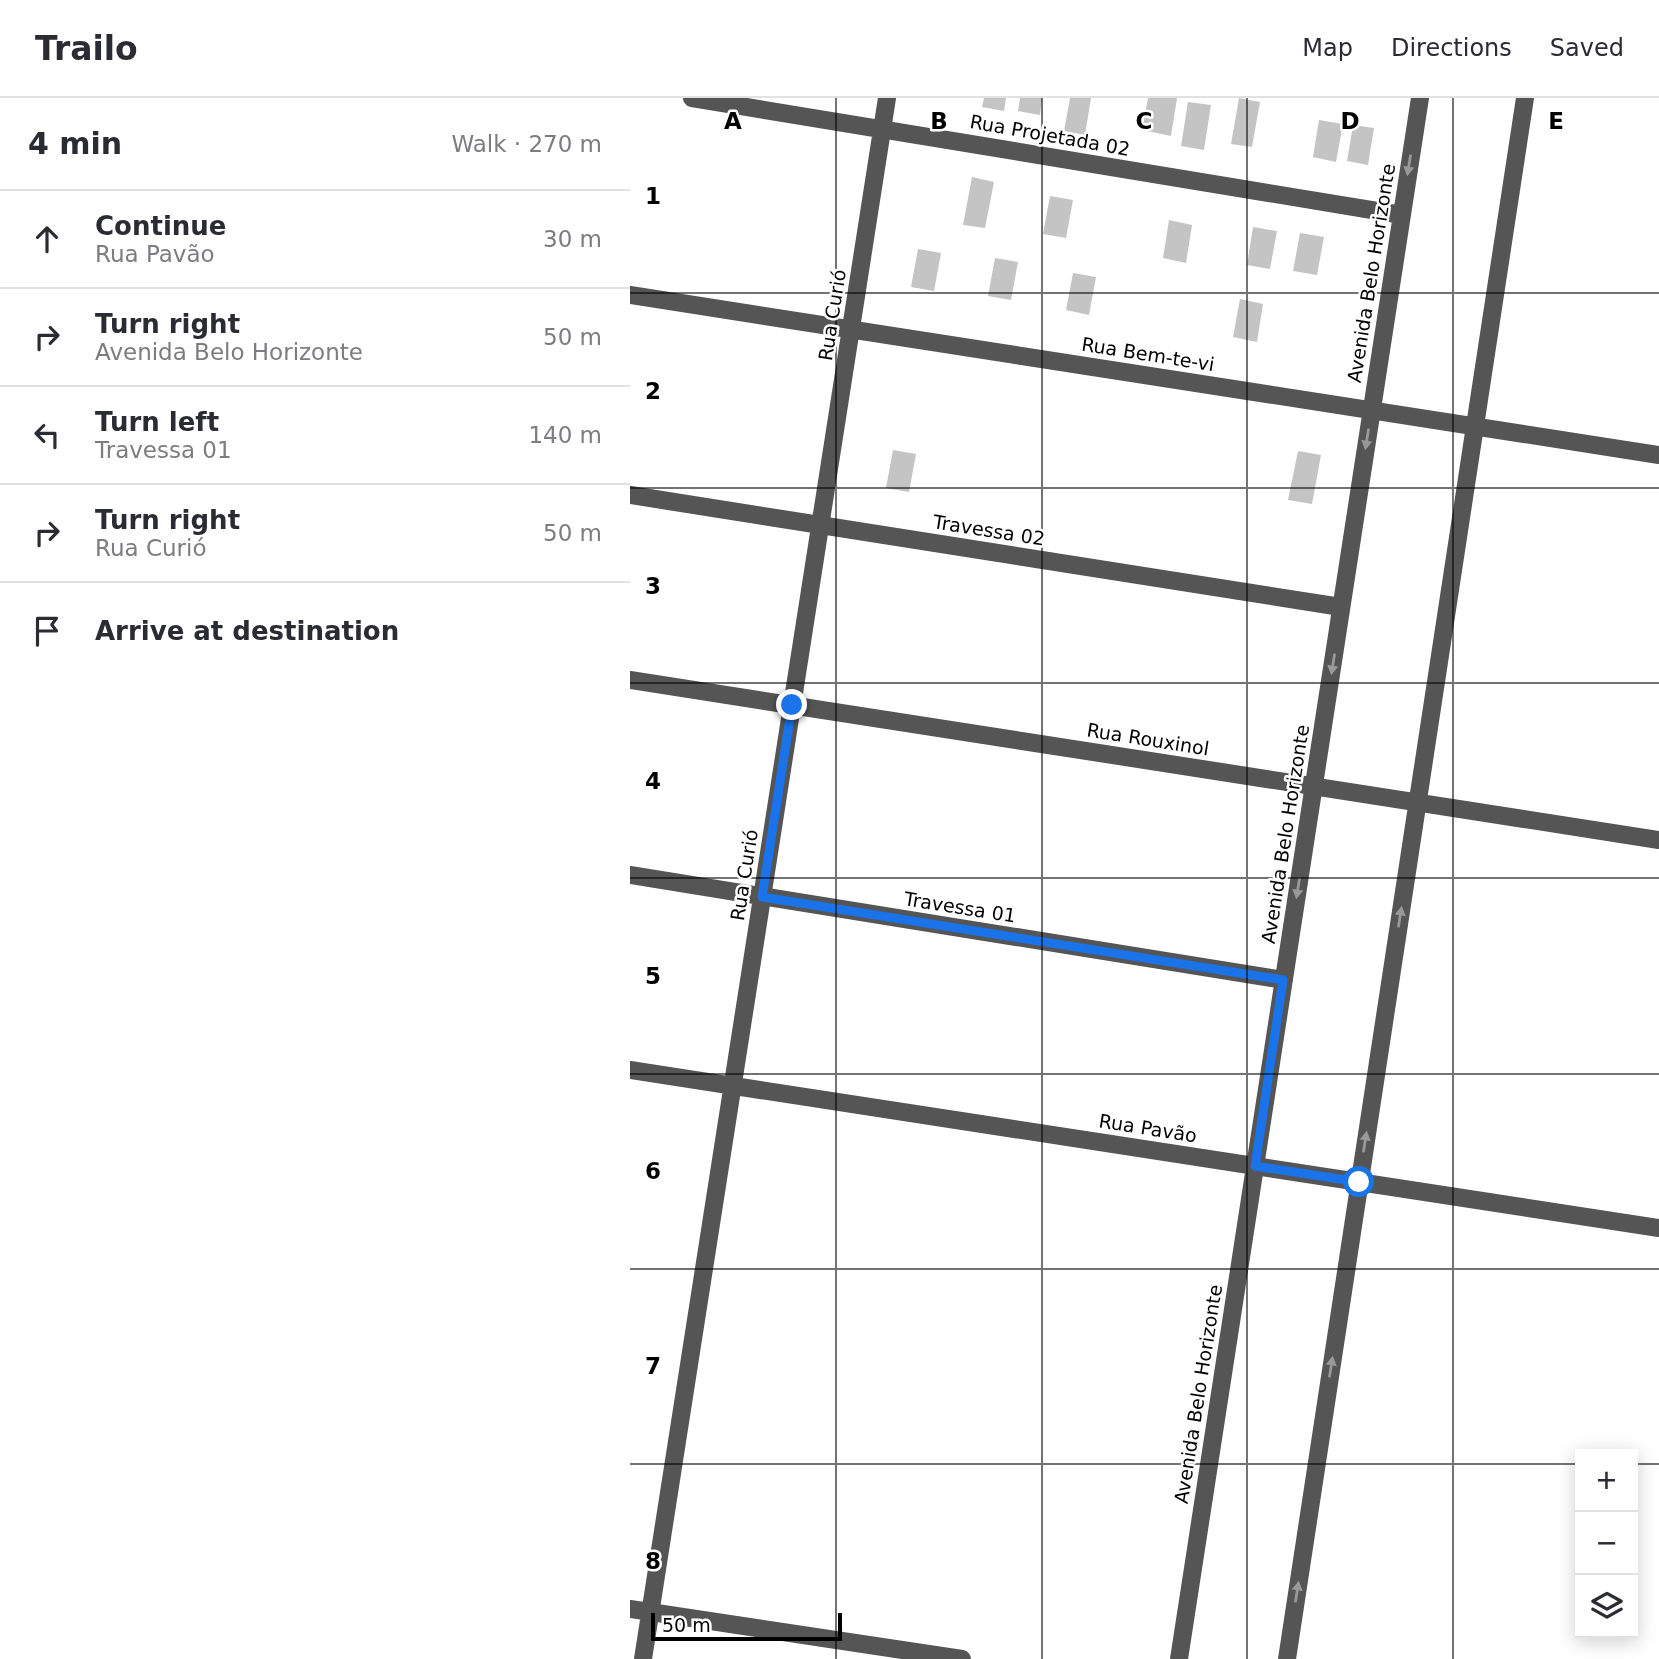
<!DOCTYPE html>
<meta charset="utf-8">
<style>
body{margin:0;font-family:"DejaVu Sans",sans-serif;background:#f2f2f3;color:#2b2b33}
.controls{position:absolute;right:21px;bottom:21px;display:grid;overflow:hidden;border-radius:0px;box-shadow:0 4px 18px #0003}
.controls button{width:63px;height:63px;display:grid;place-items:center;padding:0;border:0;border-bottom:2px solid #e1e1e2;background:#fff;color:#2b2b33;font:35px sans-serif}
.scale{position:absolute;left:21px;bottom:18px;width:191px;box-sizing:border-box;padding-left:7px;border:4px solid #000;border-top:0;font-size:19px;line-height:24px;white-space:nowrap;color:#000;-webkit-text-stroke:5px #fff;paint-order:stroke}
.stop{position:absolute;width:21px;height:21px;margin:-16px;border:5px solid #1a73e8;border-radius:50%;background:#fff}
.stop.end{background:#1a73e8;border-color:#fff;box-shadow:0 2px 7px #0008}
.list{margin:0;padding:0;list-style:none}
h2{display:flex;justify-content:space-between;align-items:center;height:91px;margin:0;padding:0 28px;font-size:30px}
h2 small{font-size:23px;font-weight:400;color:#7c7c81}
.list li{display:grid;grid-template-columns:46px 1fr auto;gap:21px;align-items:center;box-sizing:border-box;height:98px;padding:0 28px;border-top:2px solid #e1e1e2}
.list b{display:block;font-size:26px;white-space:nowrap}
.list p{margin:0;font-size:23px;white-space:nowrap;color:#7c7c81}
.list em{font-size:23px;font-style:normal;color:#7c7c81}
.icon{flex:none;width:38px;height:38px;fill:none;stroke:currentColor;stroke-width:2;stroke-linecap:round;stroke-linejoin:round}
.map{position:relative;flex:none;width:1029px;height:1561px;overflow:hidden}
header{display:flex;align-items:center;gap:42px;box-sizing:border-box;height:98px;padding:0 35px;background:#fff;border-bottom:2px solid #e1e1e2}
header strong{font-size:33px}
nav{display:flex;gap:38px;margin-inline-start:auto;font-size:24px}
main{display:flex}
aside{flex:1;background:#fff}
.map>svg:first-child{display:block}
.building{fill:#c4c4c4}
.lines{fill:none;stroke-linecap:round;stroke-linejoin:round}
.minor{stroke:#555;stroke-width:18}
.oneway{fill:#999}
.route{stroke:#1a73e8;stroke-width:9}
.grid{fill:none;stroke:#000;stroke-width:2;stroke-opacity:0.55}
.labels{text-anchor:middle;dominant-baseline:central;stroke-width:5;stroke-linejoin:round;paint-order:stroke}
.street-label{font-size:19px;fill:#000;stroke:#fff}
.grid-label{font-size:23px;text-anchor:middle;font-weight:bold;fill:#000;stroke:#fff;stroke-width:5;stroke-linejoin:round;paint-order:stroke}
</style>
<header>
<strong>Trailo</strong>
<nav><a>Map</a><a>Directions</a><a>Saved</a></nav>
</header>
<main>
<aside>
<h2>4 min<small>Walk · 270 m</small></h2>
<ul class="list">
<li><svg class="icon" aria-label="ahead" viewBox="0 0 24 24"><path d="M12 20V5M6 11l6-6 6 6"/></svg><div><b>Continue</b><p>Rua Pavão</p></div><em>30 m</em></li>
<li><svg class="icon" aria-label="right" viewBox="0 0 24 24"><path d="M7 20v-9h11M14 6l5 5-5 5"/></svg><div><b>Turn right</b><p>Avenida Belo Horizonte</p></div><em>50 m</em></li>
<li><svg class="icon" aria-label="left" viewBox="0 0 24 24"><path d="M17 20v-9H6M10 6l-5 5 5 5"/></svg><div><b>Turn left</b><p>Travessa 01</p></div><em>140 m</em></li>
<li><svg class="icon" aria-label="right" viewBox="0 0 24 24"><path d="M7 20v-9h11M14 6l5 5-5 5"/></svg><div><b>Turn right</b><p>Rua Curió</p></div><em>50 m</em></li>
<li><svg class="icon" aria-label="arrive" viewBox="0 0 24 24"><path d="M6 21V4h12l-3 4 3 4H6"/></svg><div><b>Arrive at destination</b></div></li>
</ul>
</aside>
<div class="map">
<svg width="1029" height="1561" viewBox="0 0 1029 1561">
<rect width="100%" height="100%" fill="#fff"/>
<path class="building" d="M 354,0 L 376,0 L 374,13 L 352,9 Z
M 390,0 L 412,0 L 410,17 L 388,13 Z
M 440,0 L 461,0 L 455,37 L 434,33 Z
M 518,0 L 547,0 L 541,38 L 512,32 Z
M 609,0 L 630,4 L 622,49 L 601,46 Z
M 558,4 L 581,7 L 574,52 L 551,48 Z
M 689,22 L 713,26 L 706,64 L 683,59 Z
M 723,27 L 744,30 L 738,67 L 717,63 Z
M 342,79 L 364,84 L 355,130 L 333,127 Z
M 420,98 L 443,102 L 436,140 L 413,136 Z
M 539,122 L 562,127 L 556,165 L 533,160 Z
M 623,129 L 647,133 L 640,171 L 617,167 Z
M 670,135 L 694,139 L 687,177 L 663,173 Z
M 288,151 L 311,155 L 304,193 L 281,189 Z
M 365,160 L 388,164 L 381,202 L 358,198 Z
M 443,175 L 466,179 L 459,217 L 436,212 Z
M 610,201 L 633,206 L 627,244 L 603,239 Z
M 263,352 L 286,356 L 279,394 L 256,390 Z
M 668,353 L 691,357 L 682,406 L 658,402 Z"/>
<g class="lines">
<path class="minor" d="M 62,0 L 772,117
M 0,197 L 1029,357
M 0,397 L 711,509
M 0,582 L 1029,742
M 0,777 L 654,882
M 0,972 L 1029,1130
M 0,1511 L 332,1561
M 13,1561 L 257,0
M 549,1561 L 790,0
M 657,1561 L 895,0"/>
</g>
<defs><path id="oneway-solid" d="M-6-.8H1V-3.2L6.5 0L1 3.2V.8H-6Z" transform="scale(1.75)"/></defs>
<g class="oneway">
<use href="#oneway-solid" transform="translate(779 67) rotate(99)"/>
<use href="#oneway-solid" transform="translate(737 341) rotate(99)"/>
<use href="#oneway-solid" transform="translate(703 566) rotate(99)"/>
<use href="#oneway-solid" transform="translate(668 790) rotate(99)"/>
<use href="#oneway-solid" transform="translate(770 819) rotate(-81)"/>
<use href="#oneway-solid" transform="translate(735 1044) rotate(-81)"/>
<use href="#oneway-solid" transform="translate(701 1269) rotate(-81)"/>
<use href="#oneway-solid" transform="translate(667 1494) rotate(-81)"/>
</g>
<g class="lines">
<path class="route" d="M 162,607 L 132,799 L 653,882 L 625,1068 L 729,1084"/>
</g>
<path class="grid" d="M 206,0 L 206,1561M 412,0 L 412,1561M 617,0 L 617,1561M 823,0 L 823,1561M 0,195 L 1029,195M 0,390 L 1029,390M 0,585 L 1029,585M 0,780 L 1029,780M 0,976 L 1029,976M 0,1171 L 1029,1171M 0,1366 L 950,1366M 1003,1366 L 1029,1366"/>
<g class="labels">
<g class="street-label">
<text transform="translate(420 37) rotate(10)">Rua Projetada 02</text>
<text transform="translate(741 175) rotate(-81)">Avenida Belo Horizonte</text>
<text transform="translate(202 217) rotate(-81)">Rua Curió</text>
<text transform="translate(518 256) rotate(9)">Rua Bem-te-vi</text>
<text transform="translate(359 432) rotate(9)">Travessa 02</text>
<text transform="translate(518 641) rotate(9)">Rua Rouxinol</text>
<text transform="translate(655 736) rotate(-81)">Avenida Belo Horizonte</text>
<text transform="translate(114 777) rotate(-81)">Rua Curió</text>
<text transform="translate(330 809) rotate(9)">Travessa 01</text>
<text transform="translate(518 1030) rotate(9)">Rua Pavão</text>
<text transform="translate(568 1296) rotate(-81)">Avenida Belo Horizonte</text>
</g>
</g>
<g class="grid-label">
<text x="103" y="31">A</text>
<text x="309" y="31">B</text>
<text x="514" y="31">C</text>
<text x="720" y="31">D</text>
<text x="926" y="31">E</text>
<text x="23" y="106">1</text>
<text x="23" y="301">2</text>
<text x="23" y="496">3</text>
<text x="23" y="691">4</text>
<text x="23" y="886">5</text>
<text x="23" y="1081">6</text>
<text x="23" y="1276">7</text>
<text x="23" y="1471">8</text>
</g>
</svg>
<div class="controls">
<button>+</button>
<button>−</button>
<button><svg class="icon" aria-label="layers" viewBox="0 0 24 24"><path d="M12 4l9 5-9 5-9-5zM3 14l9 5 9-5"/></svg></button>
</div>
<div class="scale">50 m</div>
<div class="stop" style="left:729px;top:1084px"></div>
<div class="stop end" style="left:162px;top:607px"></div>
</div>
</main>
